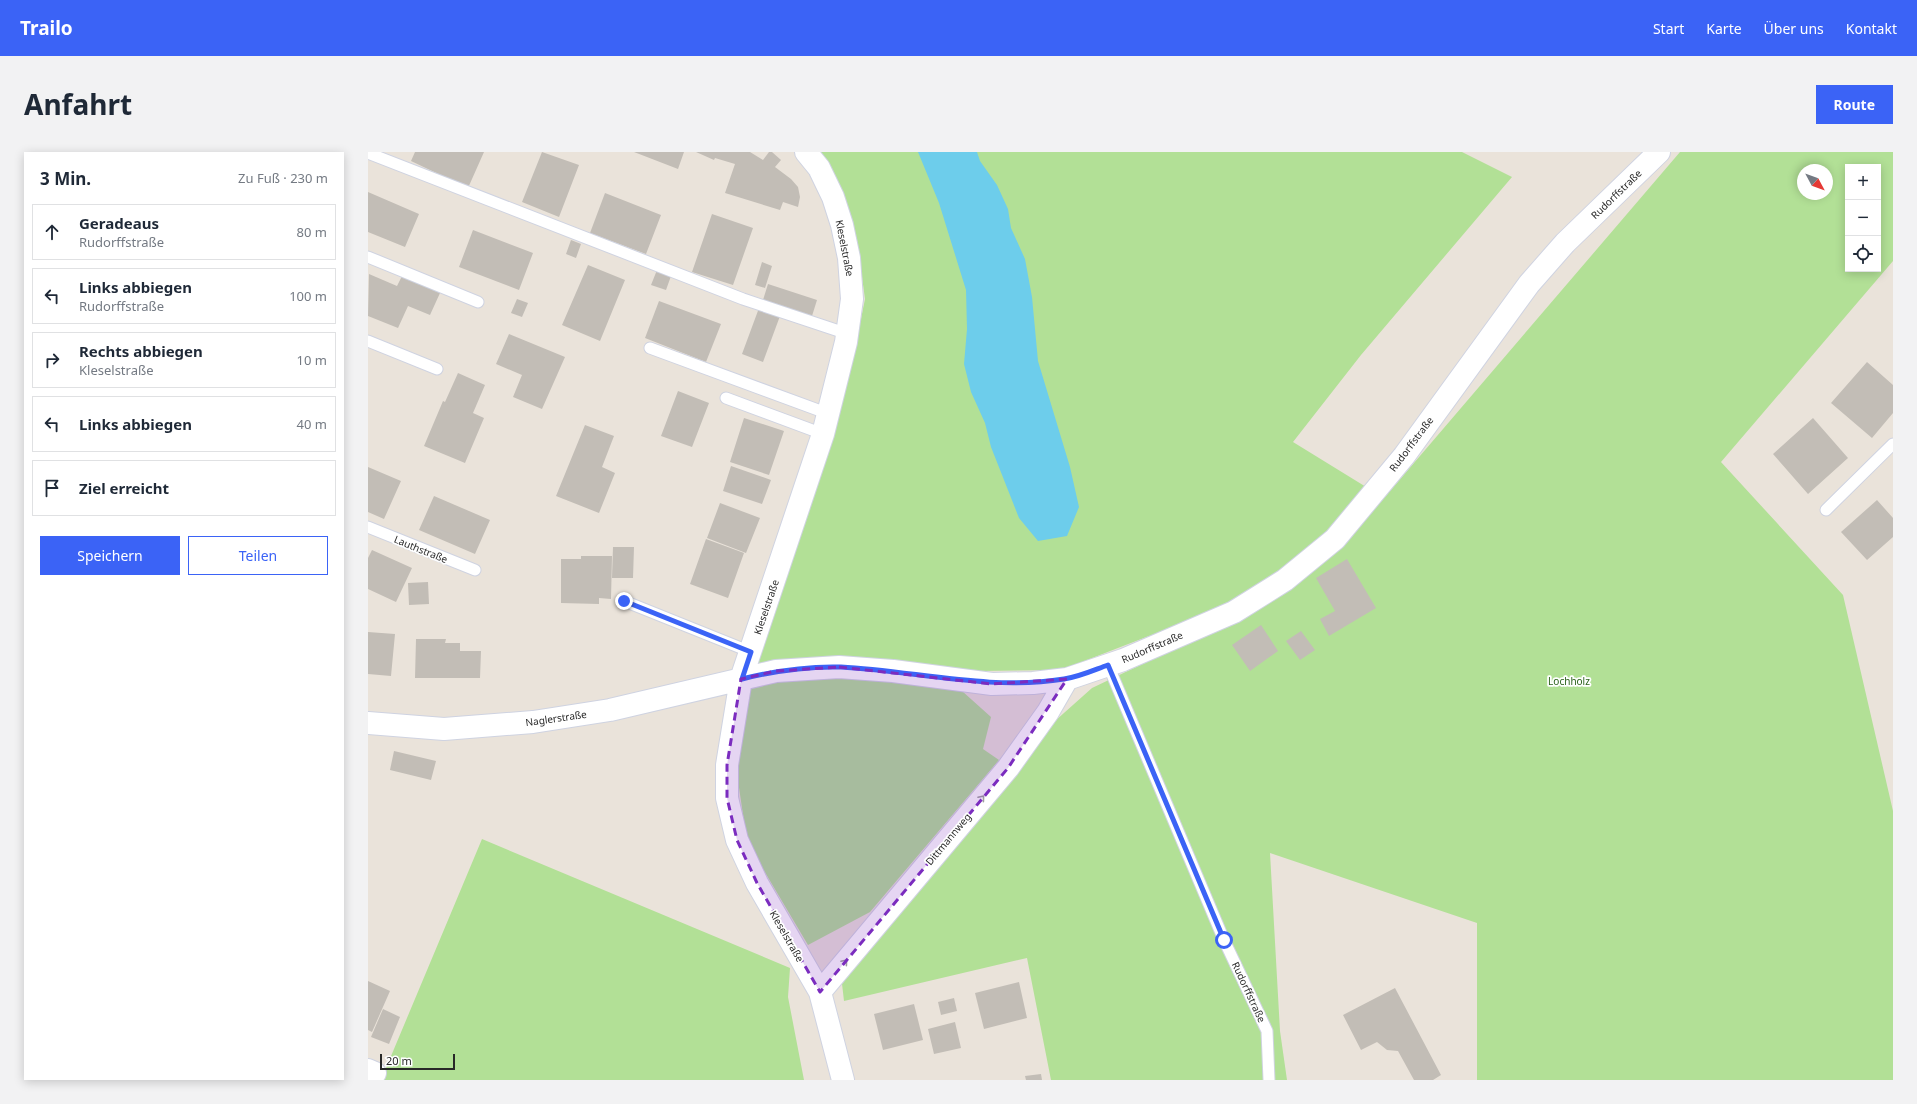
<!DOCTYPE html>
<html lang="de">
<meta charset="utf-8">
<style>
body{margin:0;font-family:"Noto Sans",sans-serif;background:#f2f2f3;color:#1f2937}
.controls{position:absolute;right:12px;top:12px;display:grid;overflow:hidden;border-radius:0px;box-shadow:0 2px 10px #0003}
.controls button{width:36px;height:36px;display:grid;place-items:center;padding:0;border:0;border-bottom:1px solid #e0e1e3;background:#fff;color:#1f2937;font:20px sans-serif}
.compass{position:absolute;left:1429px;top:12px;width:36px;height:36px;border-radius:50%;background:#fff;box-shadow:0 2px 10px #0003;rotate:131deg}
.scale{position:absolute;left:12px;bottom:10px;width:75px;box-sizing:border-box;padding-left:4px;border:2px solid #282828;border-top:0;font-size:11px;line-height:14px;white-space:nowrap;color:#282828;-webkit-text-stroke:3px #fff;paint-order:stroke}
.stop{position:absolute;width:12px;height:12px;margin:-9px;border:3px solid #3b63f6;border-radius:50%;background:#fff}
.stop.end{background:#3b63f6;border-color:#fff;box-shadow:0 1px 4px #0008}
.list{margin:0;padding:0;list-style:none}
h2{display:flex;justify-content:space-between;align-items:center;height:52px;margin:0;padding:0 16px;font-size:17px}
h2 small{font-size:13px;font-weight:400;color:#747a83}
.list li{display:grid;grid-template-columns:26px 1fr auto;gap:12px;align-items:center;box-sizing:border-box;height:56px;margin:0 8px 8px;padding:0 8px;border:1px solid #e0e1e3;border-radius:0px}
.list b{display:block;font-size:15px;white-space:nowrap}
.list p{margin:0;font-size:13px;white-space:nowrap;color:#747a83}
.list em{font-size:13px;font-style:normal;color:#747a83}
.actions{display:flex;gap:8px;padding:12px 16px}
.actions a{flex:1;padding:9px 0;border:1px solid #3b63f6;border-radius:0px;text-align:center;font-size:14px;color:#3b63f6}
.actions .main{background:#3b63f6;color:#fff}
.icon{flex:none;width:22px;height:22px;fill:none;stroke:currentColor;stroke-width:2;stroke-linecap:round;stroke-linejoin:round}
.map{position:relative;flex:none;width:1525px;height:928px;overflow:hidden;border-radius:0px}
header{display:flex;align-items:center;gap:24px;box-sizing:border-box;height:56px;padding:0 20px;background:#3b63f6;color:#fff}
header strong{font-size:19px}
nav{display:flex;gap:22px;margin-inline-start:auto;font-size:14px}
.intro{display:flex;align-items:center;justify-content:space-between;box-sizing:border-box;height:96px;padding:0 24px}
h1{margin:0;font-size:28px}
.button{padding:10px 18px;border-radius:0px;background:#3b63f6;color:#fff;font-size:14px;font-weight:700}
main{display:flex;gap:24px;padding:0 24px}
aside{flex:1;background:#fff;border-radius:0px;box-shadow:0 2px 10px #0003}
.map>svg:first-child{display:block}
.green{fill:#b2e096;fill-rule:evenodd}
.water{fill:#6dcdeb}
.building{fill:#c2bdb6}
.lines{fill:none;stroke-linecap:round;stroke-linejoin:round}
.service-casing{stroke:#cfd3e1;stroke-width:13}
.minor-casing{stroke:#cfd3e1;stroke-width:24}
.service{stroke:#fff;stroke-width:11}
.minor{stroke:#fff;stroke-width:22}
.oneway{stroke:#9e9e9e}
.route{stroke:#3b63f6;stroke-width:5}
.marked{fill:#7b2cbf;fill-opacity:0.2;stroke:#7b2cbf;stroke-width:3;stroke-dasharray:8 5;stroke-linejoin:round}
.labels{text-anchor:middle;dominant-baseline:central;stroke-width:3.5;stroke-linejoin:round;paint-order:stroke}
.street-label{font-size:10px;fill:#282828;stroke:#fff}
.park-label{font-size:10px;fill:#2b621b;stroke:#fff}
</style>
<header>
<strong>Trailo</strong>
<nav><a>Start</a><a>Karte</a><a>Über uns</a><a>Kontakt</a></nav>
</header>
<div class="intro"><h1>Anfahrt</h1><a class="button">Route</a></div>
<main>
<aside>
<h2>3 Min.<small>Zu Fuß · 230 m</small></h2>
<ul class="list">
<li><svg class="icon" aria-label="ahead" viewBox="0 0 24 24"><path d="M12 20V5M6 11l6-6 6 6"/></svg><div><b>Geradeaus</b><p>Rudorffstraße</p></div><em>80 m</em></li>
<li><svg class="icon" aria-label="left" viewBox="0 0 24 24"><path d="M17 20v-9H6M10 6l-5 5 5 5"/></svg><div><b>Links abbiegen</b><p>Rudorffstraße</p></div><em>100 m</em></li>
<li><svg class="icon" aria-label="right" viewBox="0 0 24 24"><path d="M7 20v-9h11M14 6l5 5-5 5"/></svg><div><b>Rechts abbiegen</b><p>Kleselstraße</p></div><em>10 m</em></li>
<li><svg class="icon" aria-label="left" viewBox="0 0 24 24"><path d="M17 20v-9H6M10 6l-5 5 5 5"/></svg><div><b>Links abbiegen</b></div><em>40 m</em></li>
<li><svg class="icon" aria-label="arrive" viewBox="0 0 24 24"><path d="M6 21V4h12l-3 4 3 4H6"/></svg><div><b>Ziel erreicht</b></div></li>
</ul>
<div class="actions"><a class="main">Speichern</a><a>Teilen</a></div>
</aside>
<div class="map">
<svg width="1525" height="928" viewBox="0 0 1525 928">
<rect width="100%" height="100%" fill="#eae3da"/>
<path class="green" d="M 448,0 L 1094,0 L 1144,25 L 993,203 L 925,290 L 1016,346 L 1312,0 L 1525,0 L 1525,109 L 1353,310 L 1475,443 L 1525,659 L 1525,928 L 1109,928 L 1109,771 L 902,701 L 912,879 L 919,928 L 683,928 L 659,806 L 476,849 L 473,823 L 687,569 L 724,536 L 787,506 L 781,484 L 693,518 L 610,519 L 522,509 L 385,517 L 465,277 L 483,216 L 497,147 L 489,88 L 478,53 ZM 1480,15 L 1510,15 L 1510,117 L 1480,117 ZM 1435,18 L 1459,18 L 1459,42 L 1435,42 Z
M 478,524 L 594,539 L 623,565 L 615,597 L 631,608 L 502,760 L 440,793 L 379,690 L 368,615 L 377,535 L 408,528 Z
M 114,687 L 422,816 L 420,845 L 436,928 L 13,928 Z"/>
<path class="water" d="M 550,0 L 609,0 L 612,9 L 629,33 L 640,57 L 643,76 L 657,107 L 664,145 L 670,209 L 702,315 L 711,355 L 699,384 L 670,389 L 651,366 L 623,295 L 617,271 L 603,240 L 596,212 L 599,177 L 598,138 L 571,51 Z"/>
<path class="building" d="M 47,0 L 116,0 L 100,36 L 43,9 Z
M 174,0 L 211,13 L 191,65 L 154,50 Z
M 266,0 L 316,0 L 310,17 Z
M 328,0 L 382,0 L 395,8 L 401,0 L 404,0 L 413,8 L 407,15 L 423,27 L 430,35 L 432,45 L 430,55 L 415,50 L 412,58 L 357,41 L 367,12 L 347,6 L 346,8 Z
M 0,40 L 51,62 L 37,95 L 0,80 Z
M 237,41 L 293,63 L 278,102 L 222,81 Z
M 344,62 L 385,76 L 365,133 L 324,120 Z
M 105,78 L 165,101 L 151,138 L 91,115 Z
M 203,88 L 213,92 L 208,106 L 198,102 Z
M 394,110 L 404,114 L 397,136 L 387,133 Z
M 220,113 L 257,128 L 232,189 L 194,173 Z
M 289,118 L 303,124 L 298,138 L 283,133 Z
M 1,122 L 29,134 L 34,124 L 72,141 L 62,163 L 40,154 L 30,176 L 0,164 Z
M 400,132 L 449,148 L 444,164 L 395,148 Z
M 149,147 L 160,151 L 154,165 L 143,161 Z
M 291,149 L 353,172 L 338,210 L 277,186 Z
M 391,156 L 412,164 L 395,210 L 374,202 Z
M 141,182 L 197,205 L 174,257 L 145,245 L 154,223 L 128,212 Z
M 1499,210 L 1525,233 L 1525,261 L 1504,286 L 1463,251 Z
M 90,221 L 117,233 L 105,261 L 116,266 L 97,311 L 56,294 L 75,249 L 77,250 Z
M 310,239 L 341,251 L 324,295 L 293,284 Z
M 376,266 L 416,279 L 401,323 L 362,310 Z
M 1445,266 L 1480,306 L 1440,342 L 1405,302 Z
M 217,273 L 246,284 L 234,315 L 247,321 L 231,361 L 188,344 Z
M 363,314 L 403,328 L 394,352 L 355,339 Z
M 0,315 L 33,329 L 16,367 L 0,360 Z
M 66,344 L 122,368 L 107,402 L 51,378 Z
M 1509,348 L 1525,366 L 1525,385 L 1499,408 L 1473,380 Z
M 352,351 L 392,366 L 378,401 L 339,386 Z
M 338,387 L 376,401 L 360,446 L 322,432 Z
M 245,395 L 266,395 L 265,426 L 244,426 Z
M 4,398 L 44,416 L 28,450 L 0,437 L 0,406 Z
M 213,404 L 244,404 L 243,447 L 231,446 L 231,452 L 193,451 L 193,407 L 213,407 Z
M 979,407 L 1008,456 L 961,484 L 952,467 L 967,459 L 948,426 Z
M 60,430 L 61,452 L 41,453 L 40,431 Z
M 893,473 L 910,499 L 882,519 L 864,493 Z
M 933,479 L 947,498 L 932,508 L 918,489 Z
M 0,480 L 27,482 L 23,524 L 0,522 Z
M 48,487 L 78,487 L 77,491 L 92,491 L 92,499 L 113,499 L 112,526 L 47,526 Z
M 26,599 L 68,609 L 63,628 L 22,618 Z
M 0,829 L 22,839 L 4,880 L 0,878 Z
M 651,830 L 659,866 L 616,877 L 607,841 Z
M 1027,836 L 1073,923 L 1065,928 L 1046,928 L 1030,899 L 1019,898 L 1009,890 L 993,898 L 975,863 Z
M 586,846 L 589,859 L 573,863 L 570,850 Z
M 546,852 L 555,888 L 515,898 L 506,862 Z
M 15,857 L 32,865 L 21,892 L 3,885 Z
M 587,870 L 593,896 L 566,902 L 560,877 Z
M 673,922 L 674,928 L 658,928 L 657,924 Z"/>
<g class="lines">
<defs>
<path id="service" d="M 0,1 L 375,147 L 480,182
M 0,105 L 110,150
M 0,189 L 69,217
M 282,196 L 461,262
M 358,246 L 455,282
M 1458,358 L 1525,292
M 0,375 L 107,418
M 256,449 L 383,500
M 740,513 L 856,788 L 899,879 L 901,928"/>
<path id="minor" d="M 438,0 L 451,16 L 465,45 L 474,73 L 481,106 L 484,147 L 478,190 L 455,282 L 373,527 L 359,613 L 359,646 L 369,688 L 389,731 L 452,840 L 475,928
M 0,571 L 76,577 L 165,570 L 242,558 L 408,519 L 471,515 L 525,519 L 624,532 L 665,531 L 699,527 L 755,508 L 866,460 L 917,428 L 967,387 L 1036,304 L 1161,132 L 1197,91 L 1291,0
M 452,840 L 640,616 L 680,560 L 699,527
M 0,918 L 7,921"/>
</defs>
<use href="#service" class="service-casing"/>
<use href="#minor" class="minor-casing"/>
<use href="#service" class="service"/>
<use href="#minor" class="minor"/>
</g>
<defs><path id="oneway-chevron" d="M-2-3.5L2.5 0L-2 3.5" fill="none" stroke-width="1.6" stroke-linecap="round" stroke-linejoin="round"/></defs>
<g class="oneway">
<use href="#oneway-chevron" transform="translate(614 646) rotate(-50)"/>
<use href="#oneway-chevron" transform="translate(477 810) rotate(-50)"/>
</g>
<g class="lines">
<path class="route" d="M 256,449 L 383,500 L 374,527 C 406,519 439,514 473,515 C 548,519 621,539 696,527 C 711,525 726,518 740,513 L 856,788"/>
</g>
<path class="marked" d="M 471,515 L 624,532 L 699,527 L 640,616 L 452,840 L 389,731 L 369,688 L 359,646 L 359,613 L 373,527 L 408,519 Z"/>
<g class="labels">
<g class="street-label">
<text transform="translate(1248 42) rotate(-44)">Rudorffstraße</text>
<text transform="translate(477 96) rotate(79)">Kleselstraße</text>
<text transform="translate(1043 292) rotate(-53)">Rudorffstraße</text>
<text transform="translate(53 397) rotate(22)">Lauthstraße</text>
<text transform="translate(398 455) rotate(-71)">Kleselstraße</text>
<text transform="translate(784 495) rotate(-23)">Rudorffstraße</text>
<text transform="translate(188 566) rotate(-8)">Naglerstraße</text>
<text transform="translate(580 687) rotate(-50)">Dittmannweg</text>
<text transform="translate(419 784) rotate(60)">Kleselstraße</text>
<text transform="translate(881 840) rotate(65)">Rudorffstraße</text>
</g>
<g class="park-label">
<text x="1201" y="529">Lochholz</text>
</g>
</g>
</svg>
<div class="controls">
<button>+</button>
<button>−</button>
<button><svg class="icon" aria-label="locate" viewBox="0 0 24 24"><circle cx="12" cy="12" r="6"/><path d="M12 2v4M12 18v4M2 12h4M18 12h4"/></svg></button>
</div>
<svg class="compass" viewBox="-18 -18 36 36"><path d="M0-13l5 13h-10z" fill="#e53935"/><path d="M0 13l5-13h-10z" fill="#747a83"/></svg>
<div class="scale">20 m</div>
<div class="stop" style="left:856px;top:788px"></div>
<div class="stop end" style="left:256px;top:449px"></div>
</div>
</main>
